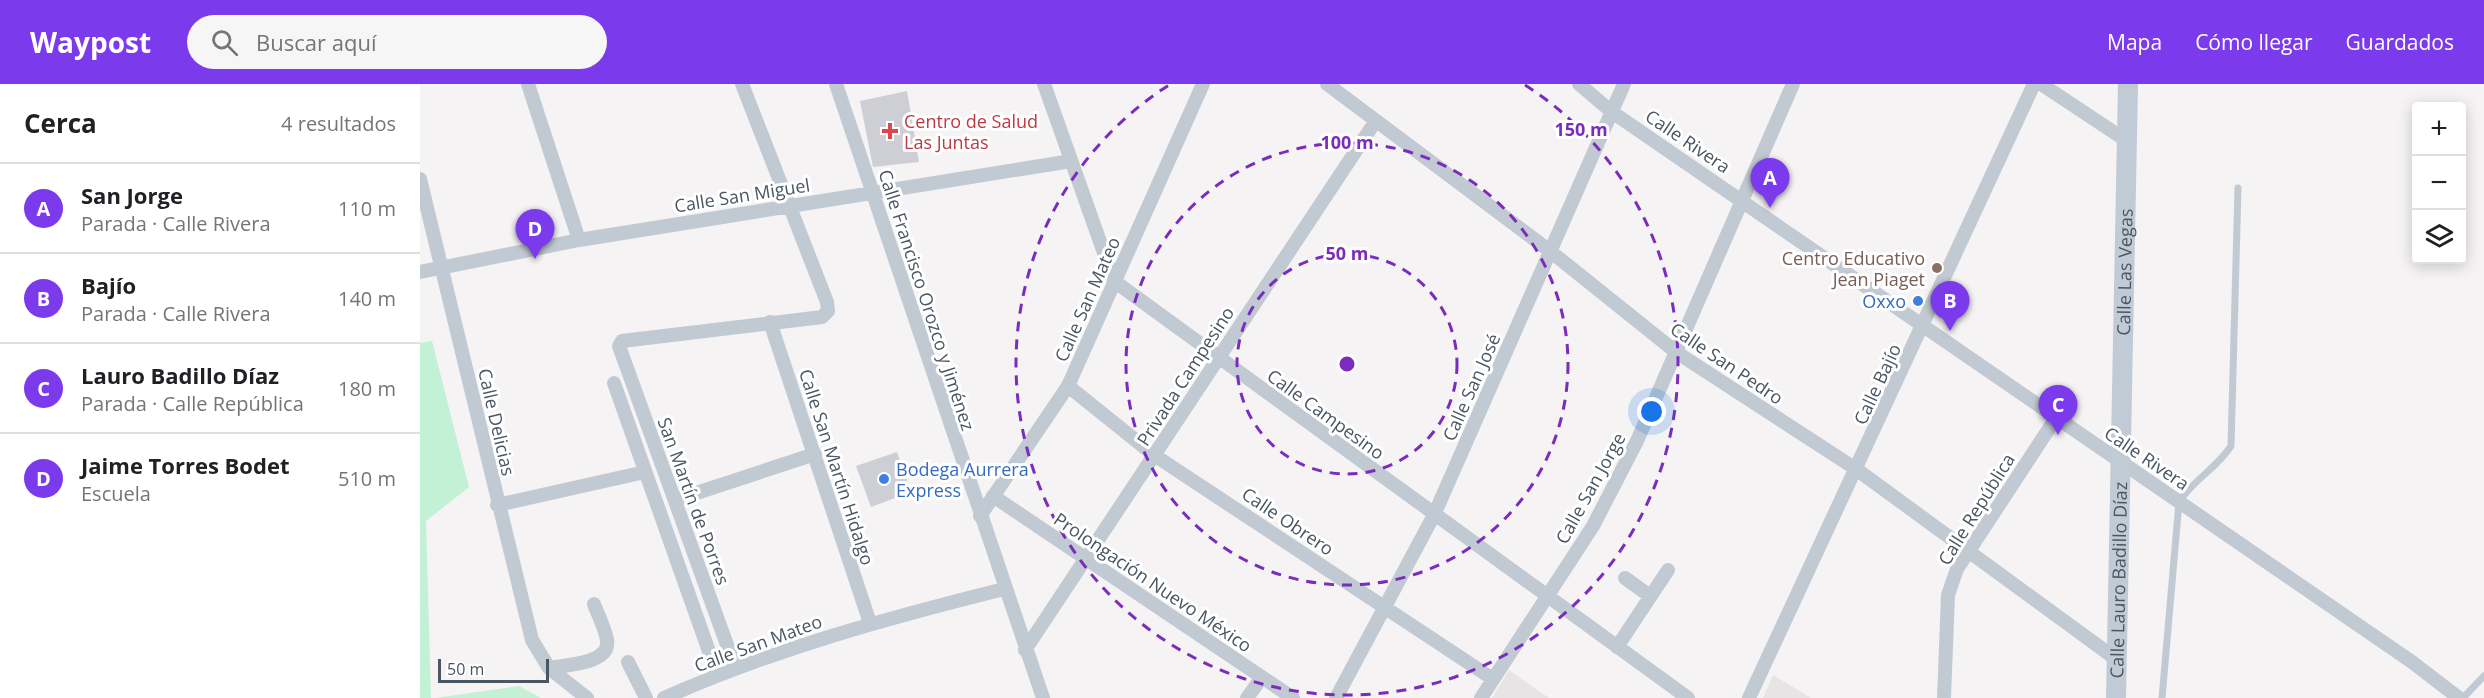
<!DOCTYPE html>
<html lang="es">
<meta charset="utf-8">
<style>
body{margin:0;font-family:"Open Sans",sans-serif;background:#f6f6f6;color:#202124}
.controls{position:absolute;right:18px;top:18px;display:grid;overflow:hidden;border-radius:6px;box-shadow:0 3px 15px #0003}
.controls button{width:54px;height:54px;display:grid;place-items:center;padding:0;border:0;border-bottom:2px solid #e0e0e0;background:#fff;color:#202124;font:30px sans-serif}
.scale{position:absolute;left:18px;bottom:15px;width:111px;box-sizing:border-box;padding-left:6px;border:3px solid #4a5661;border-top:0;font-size:16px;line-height:21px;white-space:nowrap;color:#4a5661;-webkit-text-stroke:4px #fff;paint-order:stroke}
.you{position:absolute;left:1232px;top:328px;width:21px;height:21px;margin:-15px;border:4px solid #fff;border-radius:50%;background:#1a73e8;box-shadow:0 0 0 9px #1a73e833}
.badge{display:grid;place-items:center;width:39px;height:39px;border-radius:50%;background:#7c3aed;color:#fff;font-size:20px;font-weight:700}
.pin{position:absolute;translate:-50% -50px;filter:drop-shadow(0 2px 3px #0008)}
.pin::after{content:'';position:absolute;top:32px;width:21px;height:18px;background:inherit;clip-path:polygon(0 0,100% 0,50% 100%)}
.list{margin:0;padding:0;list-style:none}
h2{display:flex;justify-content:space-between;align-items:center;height:78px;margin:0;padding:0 24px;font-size:26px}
h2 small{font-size:20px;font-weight:400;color:#757577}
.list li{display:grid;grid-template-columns:39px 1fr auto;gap:18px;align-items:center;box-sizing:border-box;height:90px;padding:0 24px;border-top:2px solid #e0e0e0}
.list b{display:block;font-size:22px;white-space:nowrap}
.list p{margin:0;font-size:20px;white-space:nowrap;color:#757577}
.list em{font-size:20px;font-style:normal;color:#757577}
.icon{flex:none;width:33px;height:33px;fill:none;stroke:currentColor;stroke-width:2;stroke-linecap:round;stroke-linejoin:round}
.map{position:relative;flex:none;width:2064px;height:614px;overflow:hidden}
header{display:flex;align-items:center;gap:36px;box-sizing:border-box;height:84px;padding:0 30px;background:#7c3aed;color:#fff}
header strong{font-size:28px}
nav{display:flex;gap:33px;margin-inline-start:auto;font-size:21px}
.search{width:420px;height:54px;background:#f6f6f6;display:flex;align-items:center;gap:15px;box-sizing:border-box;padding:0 21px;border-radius:33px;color:#757577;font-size:22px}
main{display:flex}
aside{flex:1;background:#fff}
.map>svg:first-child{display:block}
.education{fill:#e6e4e5}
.green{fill:#c3f1d5}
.building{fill:#cdcfd5}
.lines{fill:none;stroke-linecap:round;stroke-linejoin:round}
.lane{stroke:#c1cad2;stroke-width:7}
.street{stroke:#c1cad2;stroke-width:14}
.secondary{stroke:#c1cbd6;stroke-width:20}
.ring{fill:none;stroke:#7b2cbf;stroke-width:3;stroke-dasharray:10 8}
.health-dot{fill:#e0444e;stroke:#fff;stroke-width:2}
.education-dot{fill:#8d6e63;stroke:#fff;stroke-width:2}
.shop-dot{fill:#3f7fe0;stroke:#fff;stroke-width:2}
.labels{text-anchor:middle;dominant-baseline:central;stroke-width:6;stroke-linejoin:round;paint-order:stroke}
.health-label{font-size:18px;fill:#be3a42;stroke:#fff;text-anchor:start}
.street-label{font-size:18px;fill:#4a5661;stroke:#fff}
.education-label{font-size:18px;fill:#785e54;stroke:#fff;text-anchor:end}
.shop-label{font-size:18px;fill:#366cbe;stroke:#fff;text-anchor:end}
.centre{fill:#7b2cbf;stroke:#fff;stroke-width:3}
.ring-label{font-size:18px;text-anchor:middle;font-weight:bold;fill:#7b2cbf;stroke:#fff;stroke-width:6;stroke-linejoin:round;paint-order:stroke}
</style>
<header>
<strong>Waypost</strong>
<div class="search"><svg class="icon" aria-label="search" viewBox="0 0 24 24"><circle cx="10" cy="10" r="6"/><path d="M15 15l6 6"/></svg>Buscar aquí</div>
<nav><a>Mapa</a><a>Cómo llegar</a><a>Guardados</a></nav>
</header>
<main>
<aside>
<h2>Cerca<small>4 resultados</small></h2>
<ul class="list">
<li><span class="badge">A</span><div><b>San Jorge</b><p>Parada · Calle Rivera</p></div><em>110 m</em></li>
<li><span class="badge">B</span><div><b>Bajío</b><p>Parada · Calle Rivera</p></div><em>140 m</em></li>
<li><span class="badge">C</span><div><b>Lauro Badillo Díaz</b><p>Parada · Calle República</p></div><em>180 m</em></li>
<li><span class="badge">D</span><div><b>Jaime Torres Bodet</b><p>Escuela</p></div><em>510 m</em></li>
</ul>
</aside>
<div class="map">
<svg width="2064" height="614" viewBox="0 0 2064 614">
<rect width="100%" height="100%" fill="#f5f3f3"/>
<path class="education" d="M 1089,586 L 1129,614 L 1072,614 Z
M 1353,591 L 1391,614 L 1343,614 Z"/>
<path class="green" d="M 12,257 L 49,403 L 6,437 L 11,614 L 0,614 L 0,259 Z
M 99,602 L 121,614 L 15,614 Z"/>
<path class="building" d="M 487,7 L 499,78 L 453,83 L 440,17 Z
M 477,368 L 491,408 L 451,423 L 436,382 Z"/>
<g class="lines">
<path class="lane" d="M 1742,614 L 1759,418 C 1773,396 1797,384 1811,362 L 1818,104
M 2043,614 L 2064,592"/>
<path class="street" d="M 108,0 L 159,156
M 416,0 L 623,614
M 624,0 L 694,197 L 1268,614
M 907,0 L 1130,167 L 1256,268 L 1436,385 L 1696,575
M 1159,0 L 1192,28 L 1992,578 L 2039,614
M 1621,0 L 1707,57
M 0,95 L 112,556 L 129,584 L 167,614
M 0,188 L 159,156 L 651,77
M 350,238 L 450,539
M 194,299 L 297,590
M 648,302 L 734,371 L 1073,595
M 573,412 L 873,614
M 255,416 L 395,370
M 77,421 L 225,388
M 560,432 L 648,302 L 783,0
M 1205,494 L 1230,512
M 1197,563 L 1248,486
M 605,566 L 955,38
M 208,578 L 226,614
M 315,583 L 199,262 L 202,257 L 402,233 L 408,227 L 407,218 L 322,0
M 129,584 C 145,581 191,580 187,556 C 185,544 178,531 174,520
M 244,614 C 354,565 468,534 584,505
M 827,614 L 842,593
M 916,614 L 1014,431 L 1204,0
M 1061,614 L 1173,442 L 1217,357 L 1373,0
M 1329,614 L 1614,0
M 1524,614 L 1528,511 L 1537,485 L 1636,334"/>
<path class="secondary" id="s1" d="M 1696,614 L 1708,0"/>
</g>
<g class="ring">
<circle cx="927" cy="280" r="110"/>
<circle cx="927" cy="280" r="221"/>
<path d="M1105 1A331 331 0 1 1 749 1"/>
</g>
<path class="health-dot" d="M467 38h6v6h6v6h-6v6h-6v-6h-6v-6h6z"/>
<circle class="education-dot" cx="1517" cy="184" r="6"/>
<g class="shop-dot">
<circle cx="1498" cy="217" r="6"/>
<circle cx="464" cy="395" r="6"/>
</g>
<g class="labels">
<g class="health-label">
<text x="484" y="37">Centro de Salud<tspan x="484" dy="21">Las Juntas</tspan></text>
</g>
<g class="street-label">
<text transform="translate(1268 57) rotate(34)">Calle Rivera</text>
<text transform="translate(322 111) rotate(-9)">Calle San Miguel</text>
<text stroke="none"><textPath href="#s1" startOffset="426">Calle Las Vegas</textPath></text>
<text transform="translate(667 215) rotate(-66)">Calle San Mateo</text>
<text transform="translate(507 216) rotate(72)">Calle Francisco Orozco y Jiménez</text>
<text transform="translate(1307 279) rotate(34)">Calle San Pedro</text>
<text transform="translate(765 292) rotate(-57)">Privada Campesino</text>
<text transform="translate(1457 300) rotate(-65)">Calle Bajío</text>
<text transform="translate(1051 303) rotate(-66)">Calle San José</text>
<text transform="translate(906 330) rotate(36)">Calle Campesino</text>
<text transform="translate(77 338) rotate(77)">Calle Delicias</text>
<text transform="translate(1727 374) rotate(34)">Calle Rivera</text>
<text transform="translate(417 383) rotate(72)">Calle San Martín Hidalgo</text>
<text transform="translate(1170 404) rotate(-61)">Calle San Jorge</text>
<text transform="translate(274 417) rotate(70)">San Martín de Porres</text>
<text transform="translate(1556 425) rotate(-58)">Calle República</text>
<text transform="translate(868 437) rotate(34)">Calle Obrero</text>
<text stroke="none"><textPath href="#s1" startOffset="118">Calle Lauro Badillo Díaz</textPath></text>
<text transform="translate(733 498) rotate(34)">Prolongación Nuevo México</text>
<text transform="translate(338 559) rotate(-20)">Calle San Mateo</text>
</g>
<g class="education-label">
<text x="1505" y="174">Centro Educativo<tspan x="1505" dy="21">Jean Piaget</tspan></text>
</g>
<g class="shop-label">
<text x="1486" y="217">Oxxo</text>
<text x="476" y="385" text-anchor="start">Bodega Aurrera<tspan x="476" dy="21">Express</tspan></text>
</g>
</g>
<circle cx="927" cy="280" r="9" class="centre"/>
<g class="ring-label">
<text x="1161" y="52">150 m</text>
<text x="927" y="65">100 m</text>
<text x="927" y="176">50 m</text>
</g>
</svg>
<div class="controls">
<button>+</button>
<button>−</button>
<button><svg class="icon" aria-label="layers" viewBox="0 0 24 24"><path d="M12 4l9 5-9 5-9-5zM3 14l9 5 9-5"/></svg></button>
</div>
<div class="scale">50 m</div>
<div class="you"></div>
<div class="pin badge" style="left:1350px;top:124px">A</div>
<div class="pin badge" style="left:1530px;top:247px">B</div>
<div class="pin badge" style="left:1638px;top:351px">C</div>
<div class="pin badge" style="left:115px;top:175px">D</div>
</div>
</main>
